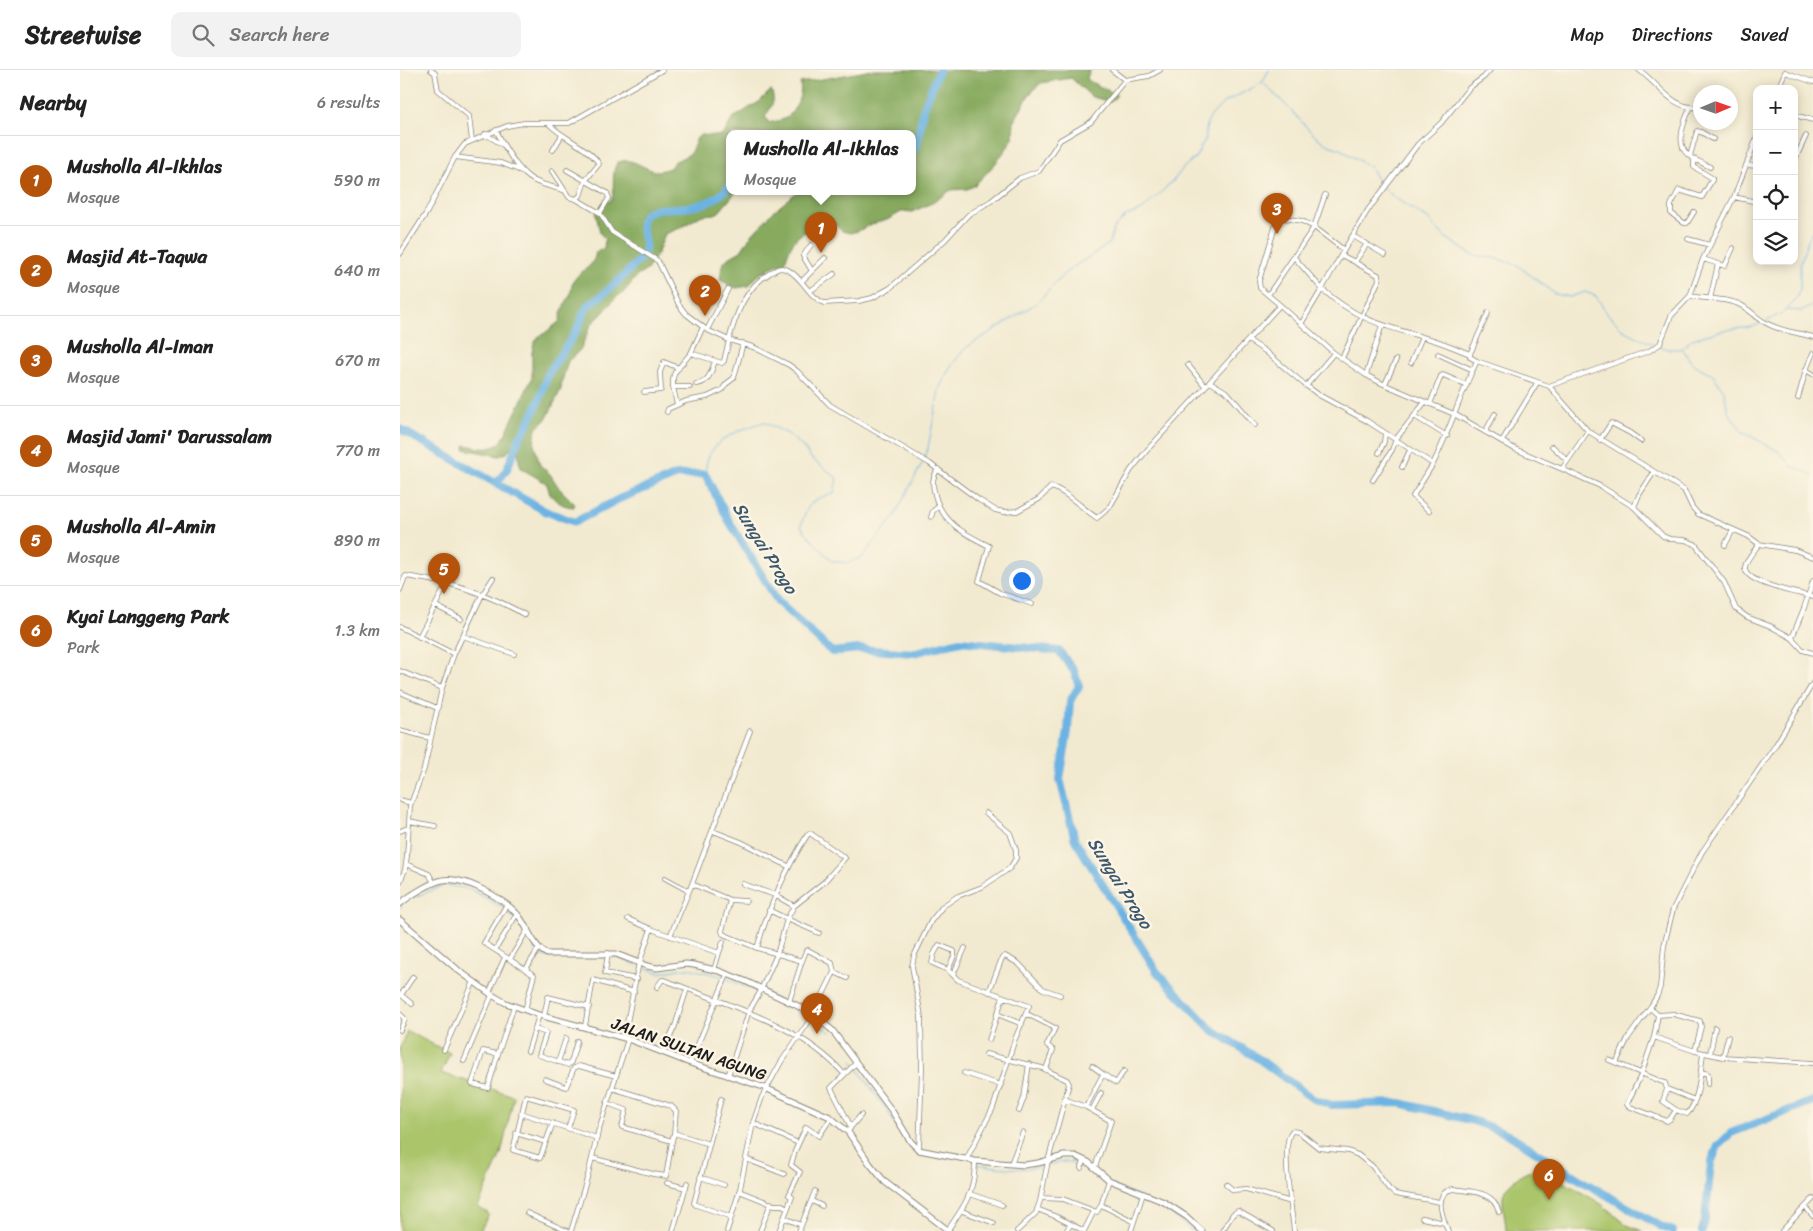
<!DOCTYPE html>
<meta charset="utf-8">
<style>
body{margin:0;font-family:Sriracha,sans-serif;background:#f2f2f2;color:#222}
.controls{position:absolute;right:15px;top:15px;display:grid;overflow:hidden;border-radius:10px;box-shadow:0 2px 12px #0003}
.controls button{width:45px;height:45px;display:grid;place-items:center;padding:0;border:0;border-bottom:1px solid #e0e0e0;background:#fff;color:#222;font:25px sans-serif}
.compass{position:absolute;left:1293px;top:15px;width:45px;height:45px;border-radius:50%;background:#fff;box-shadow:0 2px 12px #0003;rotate:88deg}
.you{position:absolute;left:621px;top:510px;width:18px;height:18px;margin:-12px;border:4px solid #fff;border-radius:50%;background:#1a73e8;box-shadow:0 0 0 8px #1a73e833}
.badge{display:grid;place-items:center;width:32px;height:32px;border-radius:50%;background:#b45309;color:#fff;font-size:16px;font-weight:700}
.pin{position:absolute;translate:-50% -41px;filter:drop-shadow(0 1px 2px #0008)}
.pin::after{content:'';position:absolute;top:26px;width:18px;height:15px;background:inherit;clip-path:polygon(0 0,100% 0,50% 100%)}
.popup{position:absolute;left:326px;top:60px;width:190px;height:65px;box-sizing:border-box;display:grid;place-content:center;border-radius:10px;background:#fff;filter:drop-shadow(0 1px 4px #0005);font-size:16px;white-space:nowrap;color:#767676}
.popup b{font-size:19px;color:#222}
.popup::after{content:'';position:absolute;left:50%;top:100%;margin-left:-10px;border:10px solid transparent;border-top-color:#fff}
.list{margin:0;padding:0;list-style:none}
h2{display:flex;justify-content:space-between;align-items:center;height:65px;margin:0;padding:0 20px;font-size:21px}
h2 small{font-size:16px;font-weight:400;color:#767676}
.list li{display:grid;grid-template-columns:32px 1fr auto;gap:15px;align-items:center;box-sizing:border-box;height:90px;padding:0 20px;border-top:1px solid #e0e0e0}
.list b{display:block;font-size:19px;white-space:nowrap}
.list p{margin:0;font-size:16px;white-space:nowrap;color:#767676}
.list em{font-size:16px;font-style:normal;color:#767676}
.icon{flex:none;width:28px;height:28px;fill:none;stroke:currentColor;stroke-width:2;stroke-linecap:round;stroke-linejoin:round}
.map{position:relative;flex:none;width:1413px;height:1161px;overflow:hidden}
header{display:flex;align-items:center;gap:30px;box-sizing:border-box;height:70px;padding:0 25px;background:#fff;border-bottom:1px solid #e0e0e0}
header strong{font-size:24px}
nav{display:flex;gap:28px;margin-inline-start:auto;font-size:18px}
.search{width:350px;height:45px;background:#f2f2f2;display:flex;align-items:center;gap:12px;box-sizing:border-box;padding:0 18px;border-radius:10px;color:#767676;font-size:19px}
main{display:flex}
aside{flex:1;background:#fff}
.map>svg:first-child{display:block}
.green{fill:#aac56b;stroke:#637044}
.forest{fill:#87aa5f;stroke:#52633e}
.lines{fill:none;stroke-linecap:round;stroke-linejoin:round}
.stream{stroke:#6cb3e3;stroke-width:1}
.river{stroke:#6cb3e3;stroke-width:8}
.street-casing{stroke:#878376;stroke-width:5.5}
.secondary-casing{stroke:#878376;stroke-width:7}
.street{stroke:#fff;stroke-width:4}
.secondary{stroke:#fff;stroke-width:5}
.labels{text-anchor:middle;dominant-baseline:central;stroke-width:5;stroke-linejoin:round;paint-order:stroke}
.street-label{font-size:16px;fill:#1c1c1c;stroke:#fcf5e5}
.water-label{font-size:18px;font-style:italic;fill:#3c586c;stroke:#fcf5e5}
</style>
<header>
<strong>Streetwise</strong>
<div class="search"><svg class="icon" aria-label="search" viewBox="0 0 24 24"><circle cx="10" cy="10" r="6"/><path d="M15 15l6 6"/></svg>Search here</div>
<nav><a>Map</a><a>Directions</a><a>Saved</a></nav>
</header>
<main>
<aside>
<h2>Nearby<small>6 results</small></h2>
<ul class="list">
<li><span class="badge">1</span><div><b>Musholla Al-Ikhlas</b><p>Mosque</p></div><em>590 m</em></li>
<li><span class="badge">2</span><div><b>Masjid At-Taqwa</b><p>Mosque</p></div><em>640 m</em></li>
<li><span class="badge">3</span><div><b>Musholla Al-Iman</b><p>Mosque</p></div><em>670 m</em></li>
<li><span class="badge">4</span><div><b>Masjid Jami' Darussalam</b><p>Mosque</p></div><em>770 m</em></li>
<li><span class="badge">5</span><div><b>Musholla Al-Amin</b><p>Mosque</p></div><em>890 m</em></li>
<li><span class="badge">6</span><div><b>Kyai Langgeng Park</b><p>Park</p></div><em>1.3 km</em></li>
</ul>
</aside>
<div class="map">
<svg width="1413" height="1161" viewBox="0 0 1413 1161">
<rect width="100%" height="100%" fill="#fcf5e5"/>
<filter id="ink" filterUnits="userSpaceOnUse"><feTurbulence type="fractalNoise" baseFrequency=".02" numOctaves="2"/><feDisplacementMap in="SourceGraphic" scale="10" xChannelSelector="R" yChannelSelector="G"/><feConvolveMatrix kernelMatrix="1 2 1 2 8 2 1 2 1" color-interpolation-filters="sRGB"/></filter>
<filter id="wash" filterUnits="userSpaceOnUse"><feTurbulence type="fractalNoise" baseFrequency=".0096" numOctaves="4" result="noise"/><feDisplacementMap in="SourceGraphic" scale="20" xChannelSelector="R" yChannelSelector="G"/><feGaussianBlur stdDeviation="1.12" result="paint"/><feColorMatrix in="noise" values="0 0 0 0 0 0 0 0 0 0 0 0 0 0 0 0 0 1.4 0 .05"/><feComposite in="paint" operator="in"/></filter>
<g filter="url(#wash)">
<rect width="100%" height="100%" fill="#f2ead0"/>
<path class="green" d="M 7,961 L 50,983 L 41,1003 L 114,1026 L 101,1084 L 78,1137 L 89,1144 L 80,1161 L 0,1161 L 0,978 Z
M 1138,1097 L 1200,1133 L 1227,1155 L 1242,1161 L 1106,1161 C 1106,1150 1102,1139 1103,1128 C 1104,1112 1125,1103 1138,1097 Z"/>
<path class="forest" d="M 473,0 L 690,0 L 687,8 L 689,11 L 717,25 L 711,32 L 692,27 L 671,8 L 641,13 L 629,25 L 614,51 L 613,68 L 609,75 L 595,94 L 574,116 L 567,119 L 551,120 L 534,132 L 512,142 L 503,141 L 487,150 L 472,154 L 458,161 L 450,163 L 442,161 L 429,149 L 421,151 L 413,161 C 397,160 388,179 385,193 C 371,195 357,204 349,216 L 336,218 L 320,210 L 322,195 L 327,189 L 341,181 L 350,167 L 372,143 L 397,122 L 512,122 L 512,64 L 330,64 L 330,122 L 336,122 L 319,142 L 315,144 L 302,145 L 280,158 L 265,164 L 258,182 L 247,200 L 237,206 L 223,223 L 216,227 L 203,243 L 191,255 L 180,280 L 168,291 L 162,311 L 161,319 L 147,348 L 136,359 L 134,374 L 140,395 L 150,404 L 159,418 L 174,433 L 174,437 C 165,437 156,432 151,425 C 148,422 149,417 146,413 L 122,399 C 116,390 122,383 114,374 L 107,383 L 99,386 L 64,379 L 65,375 C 80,377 89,383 102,371 L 132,308 L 132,282 L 134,274 L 138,267 L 145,263 L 160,251 C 160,240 166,234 170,225 C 172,219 171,214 175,209 C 183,198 193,199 196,182 L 204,178 L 205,169 L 200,163 L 196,144 L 204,132 L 212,130 C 215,118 211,103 217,93 C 232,85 243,100 257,101 C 261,101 266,99 270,98 L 274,92 L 290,84 L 297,68 L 301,65 L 319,66 L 323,65 L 333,48 L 359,32 L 371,20 C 376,29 372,38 365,46 L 369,53 C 374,51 380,51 384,49 C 395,43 403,25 400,13 Z"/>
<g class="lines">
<path class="stream" d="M 863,13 L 887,36 L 913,64 L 926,74 L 940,79 L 970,97 L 981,116 L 995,128 L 1028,149 L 1045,167 L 1072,185 L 1094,188 L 1117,195 L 1155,224 L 1170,227 L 1185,222 L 1196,226 L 1206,242 L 1223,260 L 1255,275
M 1388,240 L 1402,241 L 1413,235
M 1365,252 L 1387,240 L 1391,233 L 1397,227 L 1400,219 L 1400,195 L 1407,172 L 1413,160
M 1259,276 L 1268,279 L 1278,279 L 1282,278 L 1292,269 L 1324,260 L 1352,257 L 1362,253
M 1282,278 L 1292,293 L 1313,305 L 1324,321 L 1328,342 L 1343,362 L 1378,381 L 1392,396 L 1413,405
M 524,389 L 528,378 L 539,320 C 545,304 555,289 567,277 L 637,233 L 666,202 L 709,174 L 714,158 L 726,146 L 742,140 L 774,110 L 784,97 L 796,87 L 805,69 L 807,53 L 811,46 L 823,33 L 862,13 L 869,0
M 305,404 C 306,399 306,393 308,388 C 316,367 345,358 364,352 L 388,364 L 402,376 L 412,389 L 437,408 L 434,423 C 412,429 407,434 401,456 L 410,468 L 432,491 L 448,493 L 463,487 L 494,447 L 523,392
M 12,828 L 45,815 L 70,819 L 103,838
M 0,838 L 3,835
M 106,840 L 121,856 L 125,862
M 127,865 L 136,881
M 138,885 L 154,888 L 168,886
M 197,886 L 206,887
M 210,887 L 216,887 L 237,895
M 241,896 L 260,903 L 284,898 L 293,899 L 324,907
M 327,909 L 358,922
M 362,923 L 383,932 L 410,948
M 413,950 L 430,962
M 452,991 L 484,1036 L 505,1070 L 518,1085 L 549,1088
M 577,1094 C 601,1098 622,1101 645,1096
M 649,1095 C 680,1086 682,1097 706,1112
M 709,1114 L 740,1127
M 744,1129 L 764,1139 L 793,1161"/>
<path class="river" d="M 512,82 L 517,75 L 523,40 L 539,0
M 0,359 L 145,441 L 175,452 L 219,429 L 277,405 L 305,404 L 329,451 L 378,532 L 432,582 L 459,579 L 513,583 L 560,571 L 659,581 L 674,601 L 679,616 L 670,631 L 668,661 L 660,709 L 675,770 L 757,902 L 811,959 L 859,989 L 913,1029 L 932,1035 L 1000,1033 L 1074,1051 L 1108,1064 L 1182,1111 L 1262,1157 L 1273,1161
M 97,413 L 107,399 L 120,367 L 128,354 L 139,331 L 148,304 L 177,260 L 187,236 C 199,229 242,192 245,180 C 247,169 236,152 246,144 C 254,137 265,139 275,138 C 296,138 317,132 330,115
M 1302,1161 L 1305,1151 L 1311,1093 L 1318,1076 L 1331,1063 L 1413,1031"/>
</g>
</g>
<g filter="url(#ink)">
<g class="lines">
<defs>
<path id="street" d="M 31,0 L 35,3 L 38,20 L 69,46 L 72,71
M 712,0 L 725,10
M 760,0 L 749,6 L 725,10 L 691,52 L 660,70 L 639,101 L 620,108 L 591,131 L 568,145 L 545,170 L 490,218 L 472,228 L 459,231 L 424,233 C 409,227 403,208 388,200 C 381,196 376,199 370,203 C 346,217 336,243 329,270 L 353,277 L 389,295 L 397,301 L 430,335 L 529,393 L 579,430 L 595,440 L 604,442 L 617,441 L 639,429 L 651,417 C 665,420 684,440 697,448 L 709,438 L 731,400 L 748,379 L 880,235 L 934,283 L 966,305 L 981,313 L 1054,344 L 1115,379 L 1162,399 L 1188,361 L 1284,420 L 1292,437 L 1298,444 L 1348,466 L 1359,474 C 1355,480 1346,489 1345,497 C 1344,514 1400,523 1413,527
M 1239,0 C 1259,14 1273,41 1300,37
M 1385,2 L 1413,12
M 1378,19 L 1385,2
M 1290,39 C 1284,51 1275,74 1288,85 C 1294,90 1303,93 1310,97
M 1394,45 L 1413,50
M 149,54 C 162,68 190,78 199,94 L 185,111 L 180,126 L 176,129 L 169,127 L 152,101
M 96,60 C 103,75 118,102 133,110 C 142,115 153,117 163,120
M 85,64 L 103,75
M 1357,67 L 1334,127 L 1303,189 L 1290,226 C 1305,229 1321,228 1336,233 C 1349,237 1356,249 1368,254 C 1381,261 1399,263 1413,267
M 153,80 L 162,65
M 1290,86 L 1297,61 L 1301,62 L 1313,69
M 55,87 L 101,93 L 121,101
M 1294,89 L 1294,97 L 1312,108 L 1312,110 L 1302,127 L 1279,120 L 1271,135 L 1271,143 L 1284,153 L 1287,153 L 1294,142
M 1394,92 L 1406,66
M 1346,95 L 1357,96
M 167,100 L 207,123 L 209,128 L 200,143 L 212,162 L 258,191 L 279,235 L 286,244 L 307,260 L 329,270 L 324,291 L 322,293 L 291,283
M 1334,127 L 1357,132
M 176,129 L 200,143
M 953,166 L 985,185
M 1288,169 L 1310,175
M 411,175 L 403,186 L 412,201
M 0,184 L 27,142 L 55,87 L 65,74 L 107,56 L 124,53 L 169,53 L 262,0
M 941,185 L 955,192
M 893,186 L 922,219 L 944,180
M 1303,189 L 1325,196 L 1333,178
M 402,211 L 425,188
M 410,221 L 434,204
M 868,225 L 860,218 L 859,211 L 878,147 L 902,151 L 914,157 L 925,125
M 1310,229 L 1318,194
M 880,235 L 868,225 L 914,157 L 944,180 L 968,140 L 1018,74 L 1041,53 L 1069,18 L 1084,7 L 1090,0
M 901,254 L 922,219 C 958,251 985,256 1030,269 C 1044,273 1057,279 1070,284
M 307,260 L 328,219
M 848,270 L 865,281 L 904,314 L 919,325 L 967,351 L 1033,394 C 1050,360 1060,325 1077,291 L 1149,316 L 1188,361
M 1413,283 L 1406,300 L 1413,304
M 1038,284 L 1073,300
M 942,288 L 979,210 L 978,205 L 956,193 L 956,190 L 967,174
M 1077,291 L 1070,287 L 1070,284 L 1088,243
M 1011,293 L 1022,267
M 788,295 L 805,316
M 966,305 L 982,255
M 810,312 L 828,323 L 855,355
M 296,314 C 309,313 311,302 315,291
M 985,314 L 996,290
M 906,316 L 934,283
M 1149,316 L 1249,281 L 1260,274 L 1271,246 L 1290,226
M 273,317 L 290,317
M 244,322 L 261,320 L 260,302 L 264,292 L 279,298
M 1398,328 L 1406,300
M 1030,334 L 1041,306 L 1043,305 L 1067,315
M 277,335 L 273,317 L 273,308 L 275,302 L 291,283 L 303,257
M 267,342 L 268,339 L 286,331 L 307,327 L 322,320 L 326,314 L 334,308 L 343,273
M 1014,346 L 1047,366
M 1085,362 L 1095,344
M 1200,370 L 1211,353 L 1230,363 L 1241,371
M 1102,371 L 1137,313
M 1152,376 L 1167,390
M 979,383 L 984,372 L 985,363
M 1002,397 L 1010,380
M 538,399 C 532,408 532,414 535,425 C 542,453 565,464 589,476 L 579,511 L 600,523 L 632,534
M 1162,399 L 1200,416 L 1234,437 L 1263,466 L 1270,469 L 1285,470 L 1295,474 L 1324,512 L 1336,539 L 1347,547 L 1370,556 L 1392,568
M 973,410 L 992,380 L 996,369 L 1025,332
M 1234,437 L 1239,425 L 1254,402
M 1029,441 L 1013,426 L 1033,394
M 531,447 L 533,441 L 539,436
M 1359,474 L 1395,480 L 1413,487
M 1325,475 L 1333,460
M 1413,511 L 1404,538 L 1392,568 L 1403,580 L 1413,583
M 47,513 C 74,520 101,531 125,545
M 0,520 L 5,507 L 6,506 L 47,513 L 19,567
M 36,536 L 61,549
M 0,557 L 54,584 L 42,618 L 24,699 L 10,736 L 7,786 L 5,800 L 0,812
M 63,566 L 114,584
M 54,584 L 82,525 L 93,508
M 0,601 L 42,618
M 0,622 L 37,638
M 0,660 L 30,668
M 0,730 L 11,733
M 9,751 L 35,756
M 0,761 L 8,758
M 313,761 L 341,772 L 388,796
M 6,794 L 29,804 L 34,813
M 265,808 L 289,821
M 292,814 L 330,830 L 346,831
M 343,814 L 375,825 L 394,836 L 424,812 L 445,788 L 410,763 L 408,764 C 385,800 369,836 357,878
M 330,830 L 322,861 L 323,864 L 357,878 L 402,891 L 389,932
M 107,834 L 84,873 L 134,905 L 125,940
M 369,840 L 387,849 L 394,836
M 228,849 L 251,859
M 270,866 L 292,814 L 350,661
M 565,878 L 553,905 L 558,910 L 629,936 L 615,969 L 593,1038 L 567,1088
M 95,880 L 117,844
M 208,883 L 205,903 L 237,909
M 319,883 L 323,872
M 110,889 L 128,859
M 402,891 L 406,881 L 408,880 L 432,893 L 434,902 L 413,945
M 126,899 L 139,878
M 548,900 L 554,886 L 554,881 L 539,875 L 534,884 L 532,893 L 548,900 L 553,905
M 434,902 L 447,908
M 257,917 L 262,910 L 265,910 C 326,935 399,953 444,1004
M 589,922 L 602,888 L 605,886 L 618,893 L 643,919 L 660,925
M 89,923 L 105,887
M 0,924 L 12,934
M 1,925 L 13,907
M 0,944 L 5,949 L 0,960
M 597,944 L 622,954
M 627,944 L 655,958 L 647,975 L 653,980 L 646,999
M 1258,945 L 1273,944 L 1300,951 L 1301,957 L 1295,981
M 144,946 L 148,927 L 189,937
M 185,956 L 193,910 L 234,922
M 135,959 L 146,963 L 139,985 L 168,995 L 171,992 L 177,971
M 1254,967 L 1295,981 L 1323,987 L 1413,993
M 224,968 L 238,897 L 251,859 L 319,883 L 314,900
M 589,970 L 603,927
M 44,980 L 74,911
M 128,981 L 139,945
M 263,982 L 275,956 L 287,919
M 98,984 L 88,1018 L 72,1014 L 83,981 L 98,984 L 114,936
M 586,984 L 642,998 L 667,1010 L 669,1014 L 648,1091 L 640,1131 L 636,1143 L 617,1161
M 1310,984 L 1315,958
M 1323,987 L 1328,967
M 1209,990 L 1265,1013 L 1267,1019 L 1263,1031 L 1276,1040 L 1287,1044 C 1299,1033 1301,999 1303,983
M 64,991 L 92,925
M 158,992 L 166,968
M 290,993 L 327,905
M 1216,993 L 1228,968 L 1251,936
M 692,996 L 703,1004
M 1301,1002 L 1308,1004 L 1308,1014
M 564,1003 L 601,1015
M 328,1006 L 349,941 L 359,924 L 377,884 L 387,849 L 419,863
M 145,1009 L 166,1017 L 174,998 L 179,996 L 216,1006
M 212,1018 L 271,1036 L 276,1041 L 274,1063
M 1267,1019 L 1295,1030
M 321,1029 L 294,1133 L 296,1135 L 332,1147
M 664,1029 L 686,1037 L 711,1051 L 695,1097
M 207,1033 L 226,1040 L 222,1057 L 272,1071 L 274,1063 L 309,1074
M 686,1037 L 703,1004 L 716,1013 L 724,1001
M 692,1040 L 701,1023
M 1276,1040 L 1270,1049 L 1267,1051 L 1228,1036 L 1227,1034 L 1241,1005 L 1254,967 L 1258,945 L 1251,939 L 1251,936 L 1257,926 L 1260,917 L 1264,876 L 1273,839 L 1283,819 L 1302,782 L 1375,676 L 1413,613
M 619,1041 L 624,1028 L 629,994
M 121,1043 L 197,1068
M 153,1053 L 140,1088 L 113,1080 L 126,1026 L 174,1040 L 168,1058
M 353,1053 L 396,1072
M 451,1057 L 461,1045
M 448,1062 L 451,1057 L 431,1018 L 456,993
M 116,1063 L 146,1072
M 519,1079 L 522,999 L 521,946 L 512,896 L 514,886 L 531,851 L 543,836 L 558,826 L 582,817 L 610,798 L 616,788 L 616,780 L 610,763 L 586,743
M 192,1088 L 253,1104 L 266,1106 L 272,1071
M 346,1089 L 384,1104
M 611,1094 L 623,1062
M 681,1098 L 685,1090
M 300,1107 L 324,1115
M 267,1113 L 286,1118
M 826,1114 L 833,1120 L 846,1119 L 891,1132
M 339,1121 L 374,1135 L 382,1135 L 388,1138
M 570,1124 L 602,1135
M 641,1128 L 663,1129 L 697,1142 L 701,1135 L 709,1110
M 412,1131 L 422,1136
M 701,1135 L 733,1151
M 1405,1137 L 1413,1129
M 637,1139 L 657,1147 L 684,1161
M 562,1141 L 594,1153
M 127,1143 L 167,1161
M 385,1148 L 401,1155
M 1022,1148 L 1045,1153
M 171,1161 L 188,1105 L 198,1062 L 228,969
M 273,1161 L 287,1113
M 327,1161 L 340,1119 L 353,1053 L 362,1027 L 381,992 L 412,947
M 360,1161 L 371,1133
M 379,1161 L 392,1127 L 389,1125 L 400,1102 L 391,1095 L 395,1081 L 406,1057 L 419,1066 L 431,1048
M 399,1161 L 415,1121
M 547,1161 C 563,1138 574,1124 575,1094
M 666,1161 L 671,1154
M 684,1161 L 694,1141
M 731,1161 L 743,1124
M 822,1161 L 833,1144 L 838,1141 L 873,1161
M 894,1161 C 892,1141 880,1074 892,1061 L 899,1062 L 919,1078 L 948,1081 L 958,1085 L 972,1096 L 989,1119 L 995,1124 L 1040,1132
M 1048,1161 C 1043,1148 1032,1123 1053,1119 C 1072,1122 1093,1120 1099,1142
M 1382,1161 L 1405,1137 L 1413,1146
M 1411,1161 L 1413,1159"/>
<path id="secondary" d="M 0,834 C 9,826 31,812 43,810 C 65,806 104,829 118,845 C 128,857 133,877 147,884 L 216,884 L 247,896 L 257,898 L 286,894 L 294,895 L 319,901 L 345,911 L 396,935 L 413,945 L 432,960 L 492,1041 L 511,1072 L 519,1080 L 575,1091 L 624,1095 L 638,1093 L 664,1086 L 675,1086 L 688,1092 L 709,1110 L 764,1132 L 787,1147 L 802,1161
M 0,850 L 58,900 L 92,925 L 106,933 L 139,945 L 228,969 L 290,993 L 363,1017 L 430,1047 L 448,1062 L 470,1094 L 485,1112 L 549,1161"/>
</defs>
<use href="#street" class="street-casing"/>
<use href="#secondary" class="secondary-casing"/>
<use href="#street" class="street"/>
<use href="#secondary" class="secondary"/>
</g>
</g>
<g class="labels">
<g class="street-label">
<text transform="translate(289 979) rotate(19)">JALAN SULTAN AGUNG</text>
</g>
<g class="water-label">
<text transform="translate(365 478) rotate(58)">Sungai Progo</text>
<text transform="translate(720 813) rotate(58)">Sungai Progo</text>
</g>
</g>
</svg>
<div class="controls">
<button>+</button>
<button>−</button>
<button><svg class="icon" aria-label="locate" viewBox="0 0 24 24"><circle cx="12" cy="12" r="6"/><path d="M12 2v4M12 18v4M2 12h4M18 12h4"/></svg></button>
<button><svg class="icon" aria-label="layers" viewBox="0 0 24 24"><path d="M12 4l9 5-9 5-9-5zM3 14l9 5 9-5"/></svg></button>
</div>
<svg class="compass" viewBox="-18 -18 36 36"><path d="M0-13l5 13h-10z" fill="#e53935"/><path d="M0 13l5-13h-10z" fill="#767676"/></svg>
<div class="you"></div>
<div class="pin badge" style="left:421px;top:183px">1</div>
<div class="popup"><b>Musholla Al-Ikhlas</b>Mosque</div>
<div class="pin badge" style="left:305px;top:246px">2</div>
<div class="pin badge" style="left:877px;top:164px">3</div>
<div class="pin badge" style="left:417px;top:964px">4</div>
<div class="pin badge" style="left:44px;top:524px">5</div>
<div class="pin badge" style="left:1149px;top:1130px">6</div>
</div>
</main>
